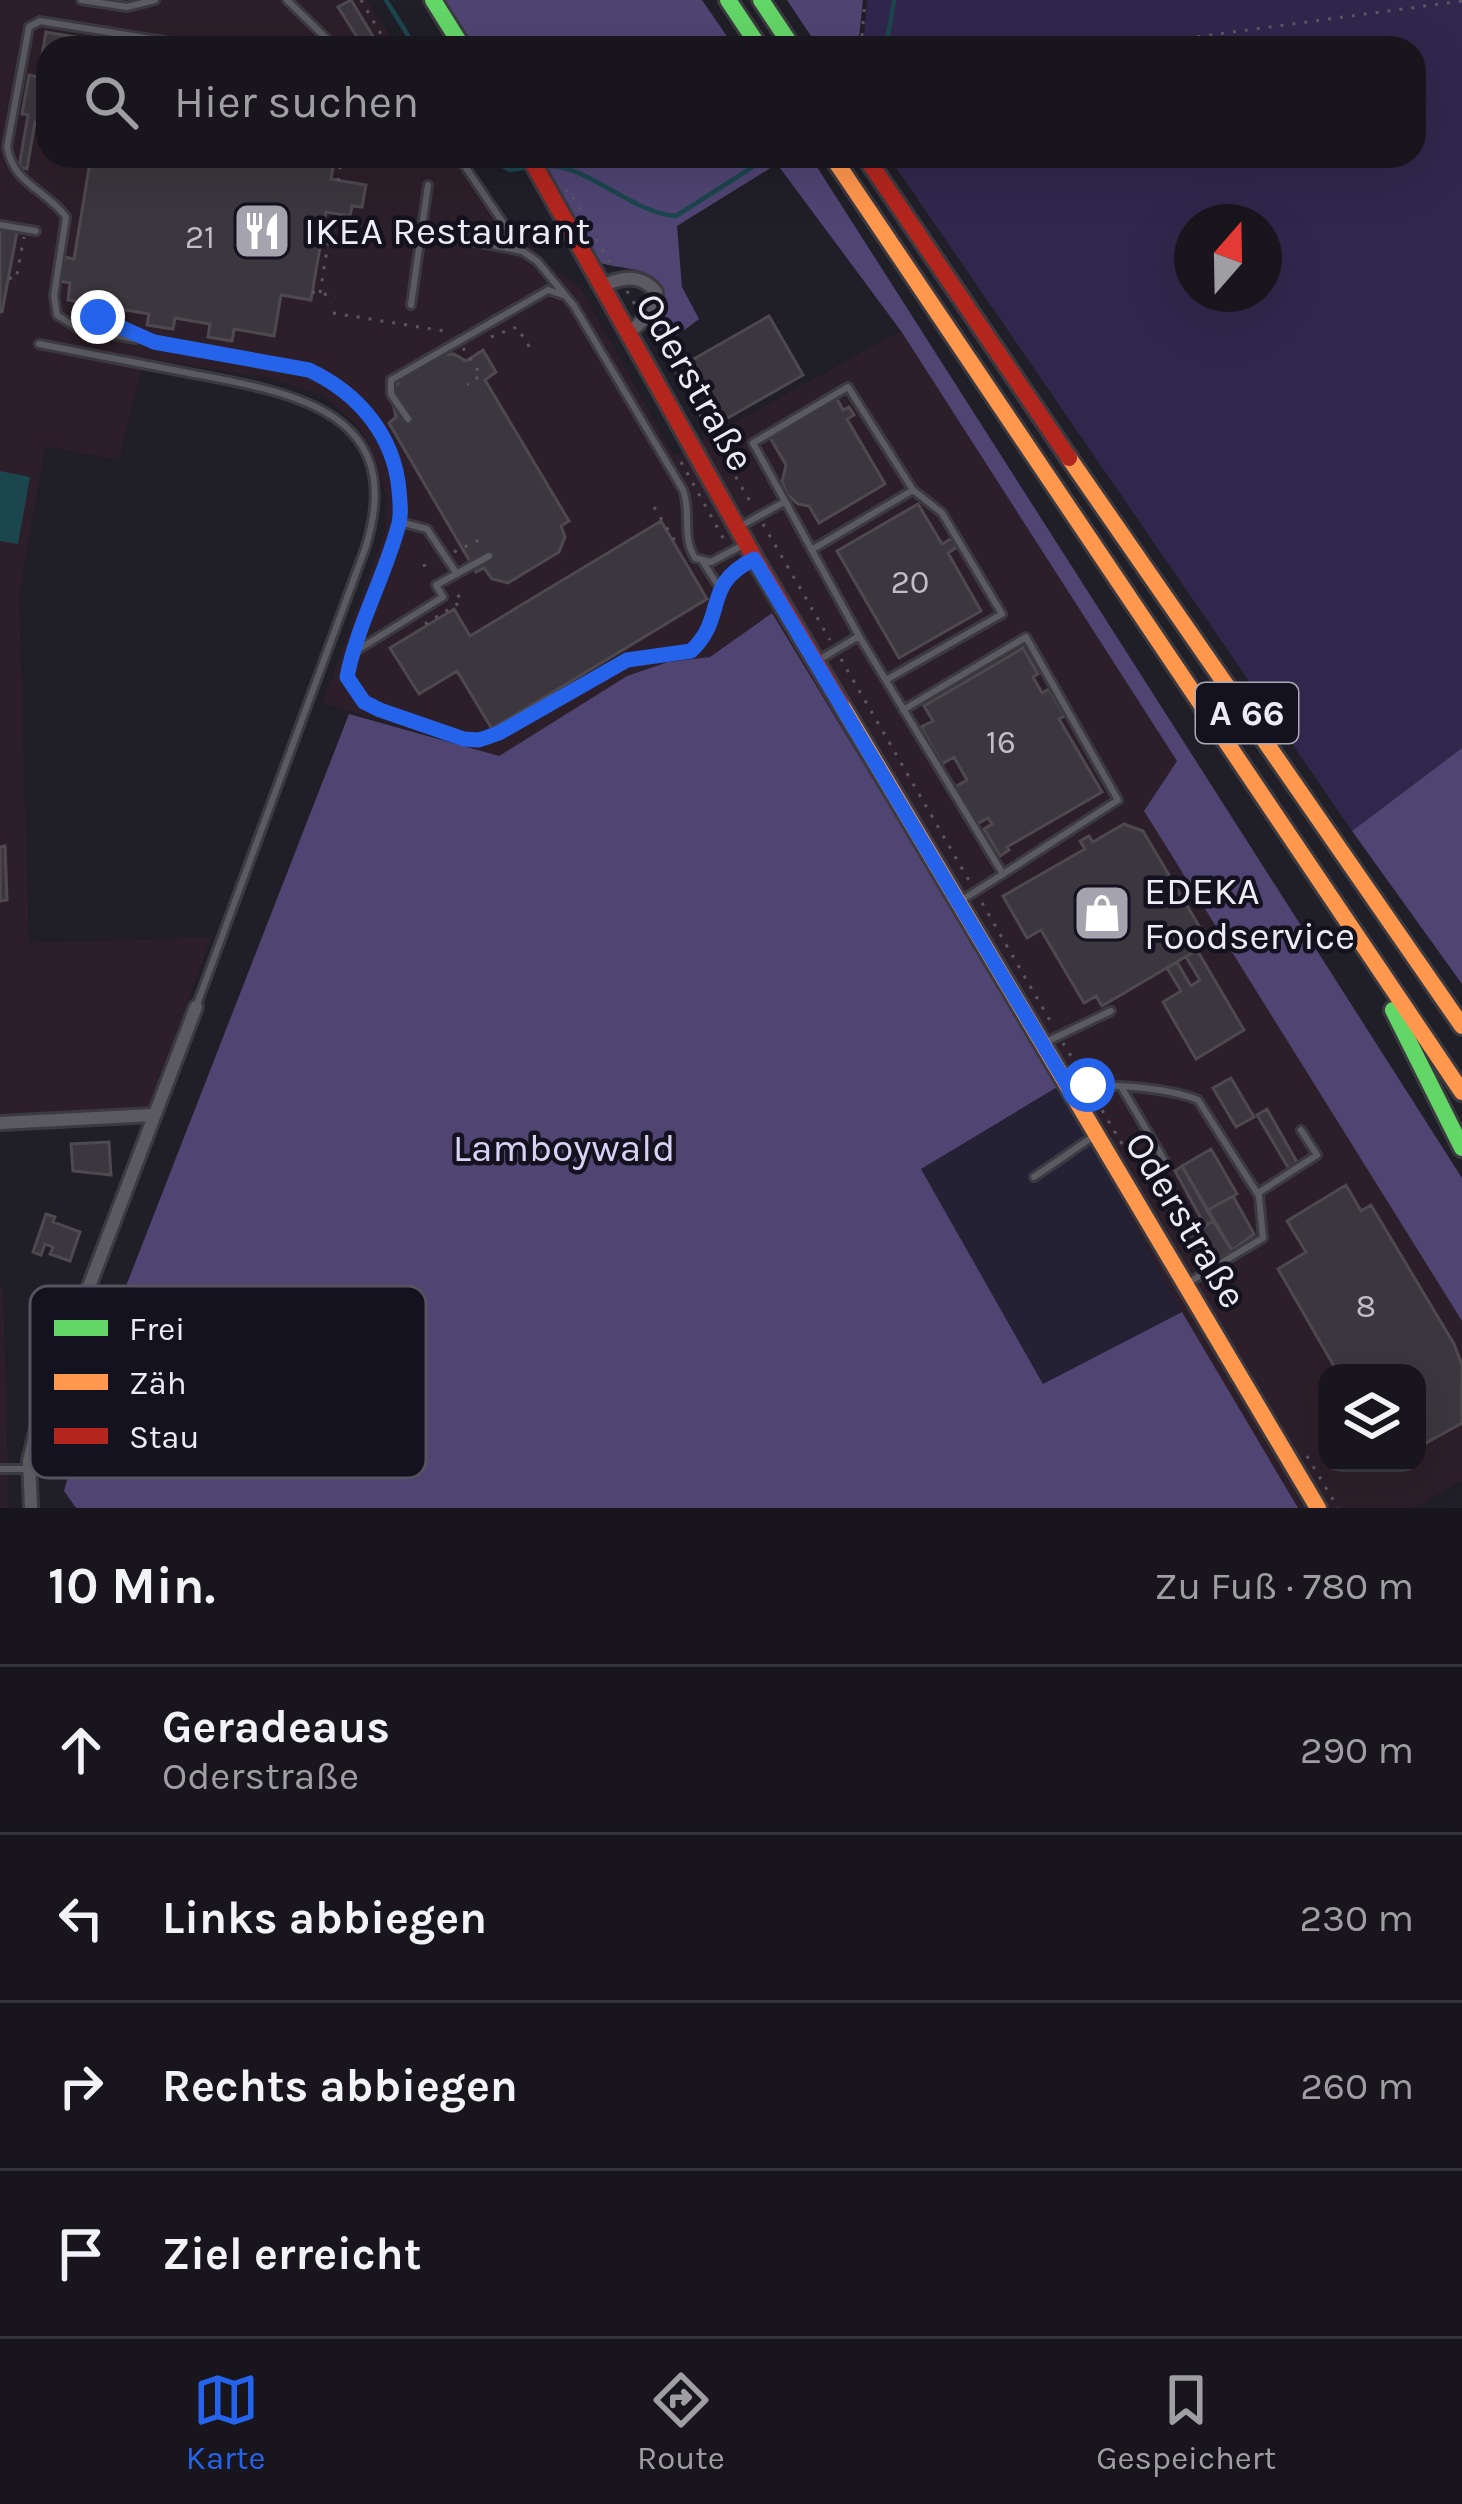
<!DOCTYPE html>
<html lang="de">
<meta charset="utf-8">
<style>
body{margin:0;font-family:Karla,sans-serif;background:#211f25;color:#f1f3f6}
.controls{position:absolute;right:36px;bottom:36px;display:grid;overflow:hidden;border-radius:24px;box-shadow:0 12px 48px #0002}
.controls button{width:108px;height:108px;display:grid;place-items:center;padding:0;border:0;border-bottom:3px solid #36353b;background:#18161c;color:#f1f3f6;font:60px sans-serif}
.compass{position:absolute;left:1174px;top:204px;width:108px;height:108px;border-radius:50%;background:#18161c;box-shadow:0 12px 48px #0002;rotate:20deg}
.stop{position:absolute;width:36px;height:36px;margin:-27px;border:9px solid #2563eb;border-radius:50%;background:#fff}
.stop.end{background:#2563eb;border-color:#fff;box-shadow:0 3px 12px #0008}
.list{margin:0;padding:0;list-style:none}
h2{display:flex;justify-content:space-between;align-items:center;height:156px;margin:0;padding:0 48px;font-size:51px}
h2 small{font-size:39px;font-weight:400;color:#9f9fa3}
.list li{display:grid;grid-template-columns:78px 1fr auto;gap:36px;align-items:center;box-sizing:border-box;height:168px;padding:0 48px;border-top:3px solid #36353b}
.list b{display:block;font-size:45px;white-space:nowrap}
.list p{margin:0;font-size:39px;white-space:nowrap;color:#9f9fa3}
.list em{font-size:39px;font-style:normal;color:#9f9fa3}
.icon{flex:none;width:66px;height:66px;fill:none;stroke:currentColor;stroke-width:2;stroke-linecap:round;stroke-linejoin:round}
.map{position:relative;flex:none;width:1462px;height:1508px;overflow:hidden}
.search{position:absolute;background:#18161c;box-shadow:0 12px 48px #0002;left:36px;right:36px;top:36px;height:132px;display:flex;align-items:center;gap:30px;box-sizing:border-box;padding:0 42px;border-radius:36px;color:#9f9fa3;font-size:45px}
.sheet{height:828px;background:#18161c}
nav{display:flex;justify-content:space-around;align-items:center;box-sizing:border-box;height:168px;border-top:3px solid #36353b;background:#18161c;font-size:33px;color:#9f9fa3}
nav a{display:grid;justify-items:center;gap:6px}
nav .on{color:#2563eb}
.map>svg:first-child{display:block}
.commercial{fill:#2d1f29;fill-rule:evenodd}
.built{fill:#252134}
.green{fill:#31274d;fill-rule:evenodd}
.forest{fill:#504473}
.water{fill:#1b464d}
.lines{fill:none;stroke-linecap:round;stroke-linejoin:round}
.stream{stroke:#1b464d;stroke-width:4.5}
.building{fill:#3c373e;stroke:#4d494f;stroke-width:3}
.lane-casing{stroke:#3b3a41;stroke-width:12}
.street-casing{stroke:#3b3a41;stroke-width:18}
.fast-casing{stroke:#3b3a41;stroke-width:22}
.slow-casing{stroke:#3b3a41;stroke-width:22}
.jam-casing{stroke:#3b3a41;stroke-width:22}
.path{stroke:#59585e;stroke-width:3;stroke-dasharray:3 9;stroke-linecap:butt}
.lane{stroke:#5b5a60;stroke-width:6}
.street{stroke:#5b5a60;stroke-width:12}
.fast{stroke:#63d668;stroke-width:16}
.slow{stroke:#ff974d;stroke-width:16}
.jam{stroke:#b3261e;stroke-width:16}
.route{stroke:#2563eb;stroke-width:15}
.labels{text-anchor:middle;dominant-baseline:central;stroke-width:9;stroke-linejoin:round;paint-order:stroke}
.number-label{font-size:33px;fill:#c1bec7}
.shield{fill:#151220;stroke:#acaab5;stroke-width:3}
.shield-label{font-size:36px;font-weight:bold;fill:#edebf5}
.poi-label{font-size:39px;fill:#edebf5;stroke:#151220;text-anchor:start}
.street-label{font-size:39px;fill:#edebf5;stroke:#151220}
.park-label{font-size:39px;fill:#d8d2f4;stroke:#151220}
.key{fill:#151220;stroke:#565360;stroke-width:3}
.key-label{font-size:33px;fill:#edebf5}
</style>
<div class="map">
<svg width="1462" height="1508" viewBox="0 0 1462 1508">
<rect width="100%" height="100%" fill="#201e26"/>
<path class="commercial" d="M 0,0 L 367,0 L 398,48 L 48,48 L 48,156 L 465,156 L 504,220 L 557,272 L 580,287 L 674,456 L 901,331 L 1177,761 L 1144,811 L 1462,1321 L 1462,1481 L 1413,1508 L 1298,1508 L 1182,1312 L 1059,1086 L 771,613 L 710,657 L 668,662 L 627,676 L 499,757 L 323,703 L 385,532 L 387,498 L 377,463 L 358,426 L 322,395 L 269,378 L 144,358 L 119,460 L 45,446 L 19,596 L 29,943 L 211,938 L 149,1108 L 0,1115 ZM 1327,1373 L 1417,1373 L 1417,1463 L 1327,1463 Z
M 0,1287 L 3,1288 L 9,1508 L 0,1508 Z"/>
<path class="built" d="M 1059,1086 L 1182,1312 L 1044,1385 L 921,1169 Z"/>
<path class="green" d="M 867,0 L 1462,0 L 1462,748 L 1352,831 L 888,156 L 1414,156 L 1414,48 L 863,48 ZM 1192,222 L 1264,222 L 1264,294 L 1192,294 Z"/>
<path class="forest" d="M 445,0 L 702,0 L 735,48 L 474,48 Z
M 787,0 L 863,0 L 858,48 L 819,48 Z
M 538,156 L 810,156 L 1462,1178 L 1462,1321 L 1144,811 L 1177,761 L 901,331 L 777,164 L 677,226 L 682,287 L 699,319 L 666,344 L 653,322 L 667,303 C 657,264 634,272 600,263 Z
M 772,613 L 1059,1086 L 921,1169 L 1043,1384 L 1182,1312 L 1298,1508 L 76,1508 L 64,1491 L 105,1340 L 349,714 L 499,756 L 627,676 L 668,662 L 710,657 Z
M 1462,748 L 1462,984 L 1352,831 Z"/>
<path class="water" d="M 0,471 L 30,477 L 18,544 L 0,541 Z"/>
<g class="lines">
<path class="stream" d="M 386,0 L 416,48
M 886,48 L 894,0
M 484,156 L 510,170 L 530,167
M 541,166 C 585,161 630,213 676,216 L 770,156"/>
</g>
<path class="building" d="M 351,0 L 380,48 L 364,48 L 338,7 Z
M 46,32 L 138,48 L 48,48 L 48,124 L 35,122 L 27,169 L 19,167 L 28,115 L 22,114 L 29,75 L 38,77 Z
M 91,156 L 335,156 L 331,179 L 366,185 L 362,207 L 352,206 L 350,216 L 326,212 L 311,300 L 281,295 L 274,336 L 234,329 L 232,341 L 208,337 L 210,324 L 175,318 L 173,329 L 147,325 L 149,314 L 68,300 L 70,283 L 60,281 L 65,257 L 74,259 Z
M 0,229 L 17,232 L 2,312 L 0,312 Z
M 769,316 L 803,375 L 719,423 L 685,364 Z
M 483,350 L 496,372 L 485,380 L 569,521 L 561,526 L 565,537 L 559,552 L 508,583 L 492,579 L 484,568 L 476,572 L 389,423 L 396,417 L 391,394 L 401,378 L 440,355 L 454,354 L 466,361 Z
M 836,397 L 843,410 L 849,407 L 854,415 L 847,419 L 885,484 L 819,523 L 809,506 L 798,504 L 787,494 L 782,482 L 786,465 L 769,436 Z
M 918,504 L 942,544 L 952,538 L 957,547 L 948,553 L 981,611 L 899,658 L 837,551 Z
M 661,521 L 707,599 L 492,729 L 457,671 L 419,694 L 390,648 L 454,609 L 470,636 Z
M 1023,648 L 1038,674 L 1033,677 L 1042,693 L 1049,689 L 1065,716 L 1059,719 L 1102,792 L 1007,847 L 1009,850 L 1000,856 L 984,829 L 992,824 L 988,818 L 977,824 L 955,787 L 967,780 L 954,757 L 942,764 L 921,727 L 933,721 L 924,706 Z
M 1124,824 L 1143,831 L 1209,943 L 1102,1006 L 1096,996 L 1084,1003 L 1041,930 L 1027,938 L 1003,896 L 1085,849 L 1080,841 L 1089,836 L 1093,842 Z
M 5,846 L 7,900 L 0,901 L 0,847 Z
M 1197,950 L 1244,1030 L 1196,1059 L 1163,1002 L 1181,991 L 1167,968 L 1177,962 L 1191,986 L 1200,980 L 1186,957 Z
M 1231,1078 L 1254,1117 L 1236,1127 L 1213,1088 Z
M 1267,1109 L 1298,1164 L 1289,1169 L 1257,1115 Z
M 109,1142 L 111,1175 L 73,1171 L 71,1144 Z
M 1211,1149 L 1237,1194 L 1208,1210 L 1182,1166 Z
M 1182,1166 L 1213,1221 L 1205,1226 L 1175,1171 Z
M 1346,1185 L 1361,1211 L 1371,1205 L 1454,1344 L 1462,1365 L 1462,1423 L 1417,1448 L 1417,1373 L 1338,1373 L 1278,1269 L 1306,1252 L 1287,1221 Z
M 1233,1196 L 1254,1234 L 1232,1250 L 1208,1210 Z
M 46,1214 L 55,1217 L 53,1222 L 80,1232 L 70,1261 L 50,1254 L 53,1247 L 45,1244 L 41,1255 L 33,1252 Z
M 1213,1221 L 1232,1251 L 1204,1267 L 1187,1237 Z"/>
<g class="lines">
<defs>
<path id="lane" d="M 81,0 L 127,7 L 155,0
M 287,0 L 327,39
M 458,156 L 520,248
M 0,225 L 36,231
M 429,233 L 522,251 L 537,261 L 574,306 L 683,490 C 692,514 681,536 695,558 L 711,562 L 743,545
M 87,303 C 121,355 251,353 309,370 C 358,393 394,435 399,490 C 400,503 402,515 398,527 C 384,577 355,626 347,677 L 364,702 L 379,710 L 464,739 L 479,739 L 499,733 L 627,660 L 691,651 C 728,617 700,584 754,559
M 411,305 L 428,185
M 136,339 L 77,328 L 57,315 L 54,296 L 66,217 C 46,189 14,185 7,147 L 29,27 L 40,21 L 207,48
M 39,344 C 91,354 142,364 194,374 C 296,393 409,413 365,549 L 196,1007
M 408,419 L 391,394 L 391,380 L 548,290 L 563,295
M 400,522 L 427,529 L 457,574
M 741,526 L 784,502
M 813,549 L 913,490
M 703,562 L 719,587
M 356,651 L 443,597 L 436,585 L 489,556
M 817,661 L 859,636
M 886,680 L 1002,614 L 942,513 L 913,490 L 848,387 L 753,443 L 859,636 L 1003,874 L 962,900
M 903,710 L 1026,637 L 1118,800 L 1003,874
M 1046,1042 L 1111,1011
M 1122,1088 L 1167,1165
M 1075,1091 C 1100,1080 1172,1089 1198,1100 L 1259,1196 L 1263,1238 L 1186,1284
M 1034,1177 L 1094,1136
M 1258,1193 L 1317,1155 L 1301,1130
M 0,1469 L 28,1469"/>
<path id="street" d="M 602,286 C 621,277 641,273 656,292 L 656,308 L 629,333
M 0,1123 L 153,1115
M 31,1508 L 29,1461 L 41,1412 L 196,1007"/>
<path id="fast" d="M 433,0 L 463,48
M 728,0 L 760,48
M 761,0 L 793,48
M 1393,1010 L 1462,1148"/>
<path id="slow" d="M 832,156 L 1462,1092
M 1069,458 L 1462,1026
M 841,704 L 1318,1508"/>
<path id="jam" d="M 529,156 L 755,559 L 841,704
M 865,156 L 1069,458"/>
</defs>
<use href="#lane" class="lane-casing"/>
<use href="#street" class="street-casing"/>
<use href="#fast" class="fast-casing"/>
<use href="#slow" class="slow-casing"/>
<use href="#jam" class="jam-casing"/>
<path class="path" d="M 361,0 L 389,48
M 861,48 L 865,0
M 1114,48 L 1462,1
M 338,181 L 342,156
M 565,191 L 569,190 L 612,267
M 9,278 L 16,279 L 24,237
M 627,291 L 637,308
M 312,292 L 336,296
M 320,293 L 333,213
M 333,313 L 450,332
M 652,331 L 752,505
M 491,337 L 517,327 L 530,348
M 463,348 L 481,375 L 467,385
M 681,462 L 726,543
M 654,507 L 678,546
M 763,524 L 830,640
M 454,552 L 479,540
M 423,566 L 434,561
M 425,624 L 462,601 L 453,588
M 841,659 L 971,884
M 982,903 L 1052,1024
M 1063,1043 L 1083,1076
M 1096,1100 L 1122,1144
M 1307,1456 L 1338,1508"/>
<use href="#lane" class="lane"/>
<use href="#street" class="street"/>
<use href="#fast" class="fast"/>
<use href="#slow" class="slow"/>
<use href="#jam" class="jam"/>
</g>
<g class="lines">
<path class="route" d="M 98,317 L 154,342 L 309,370 C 358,393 394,435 399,490 C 400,503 402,515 398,527 C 384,578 357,626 347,677 L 364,702 L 380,710 L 464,739 L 479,740 L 499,733 L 627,660 L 691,651 C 728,616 701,585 754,559 L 1072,1093 L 1088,1085"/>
</g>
<defs>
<symbol id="restaurant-square" viewBox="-11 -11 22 22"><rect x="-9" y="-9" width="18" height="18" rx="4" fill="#a5a3ad" stroke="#151220"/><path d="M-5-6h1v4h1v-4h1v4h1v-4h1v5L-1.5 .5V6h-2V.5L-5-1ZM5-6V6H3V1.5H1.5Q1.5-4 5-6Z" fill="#fff"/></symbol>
<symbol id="shop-square" viewBox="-11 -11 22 22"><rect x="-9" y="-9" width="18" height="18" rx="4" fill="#a5a3ad" stroke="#151220"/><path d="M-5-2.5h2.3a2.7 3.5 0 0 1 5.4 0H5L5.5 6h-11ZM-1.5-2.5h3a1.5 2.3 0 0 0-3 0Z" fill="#fff"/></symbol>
</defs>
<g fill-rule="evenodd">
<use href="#restaurant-square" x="229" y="198" width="66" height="66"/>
<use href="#shop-square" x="1069" y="880" width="66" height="66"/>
</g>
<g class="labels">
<g class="number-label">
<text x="200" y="237">21</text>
<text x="910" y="582">20</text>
<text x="1001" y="742">16</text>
<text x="1366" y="1306">8</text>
</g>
<rect class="shield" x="1196" y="683" width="102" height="60" rx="9"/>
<g class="shield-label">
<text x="1247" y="713">A 66</text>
</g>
<g class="poi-label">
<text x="304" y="231">IKEA Restaurant</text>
<text x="1144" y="891">EDEKA<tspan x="1144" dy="45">Foodservice</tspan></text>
</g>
<g class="street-label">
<text transform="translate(695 382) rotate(60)">Oderstraße</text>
<text transform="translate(1186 1220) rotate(59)">Oderstraße</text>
</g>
<g class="park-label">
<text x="564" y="1148">Lamboywald</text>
</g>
</g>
<rect x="30" y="1286" width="396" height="192" rx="18" class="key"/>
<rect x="54" y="1320" width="54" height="16" fill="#63d668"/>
<rect x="54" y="1374" width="54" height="16" fill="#ff974d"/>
<rect x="54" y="1428" width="54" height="16" fill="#b3261e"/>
<g class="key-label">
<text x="129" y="1340">Frei</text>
<text x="129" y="1394">Zäh</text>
<text x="129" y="1448">Stau</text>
</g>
</svg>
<div class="controls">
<button><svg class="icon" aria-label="layers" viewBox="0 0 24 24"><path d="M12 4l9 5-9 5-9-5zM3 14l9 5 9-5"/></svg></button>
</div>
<svg class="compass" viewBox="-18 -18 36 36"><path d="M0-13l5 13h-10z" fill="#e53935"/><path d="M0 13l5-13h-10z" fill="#9f9fa3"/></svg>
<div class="stop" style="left:1088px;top:1085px"></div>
<div class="stop end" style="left:98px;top:317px"></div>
<div class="search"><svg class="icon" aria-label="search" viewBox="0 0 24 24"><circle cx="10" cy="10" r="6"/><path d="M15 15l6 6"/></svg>Hier suchen</div>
</div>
<section class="sheet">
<h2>10 Min.<small>Zu Fuß · 780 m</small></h2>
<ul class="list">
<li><svg class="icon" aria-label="ahead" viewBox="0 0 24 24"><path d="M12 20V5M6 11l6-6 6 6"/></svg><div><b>Geradeaus</b><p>Oderstraße</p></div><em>290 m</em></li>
<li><svg class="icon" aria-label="left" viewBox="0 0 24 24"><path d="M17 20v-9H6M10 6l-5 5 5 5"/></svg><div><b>Links abbiegen</b></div><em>230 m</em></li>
<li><svg class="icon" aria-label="right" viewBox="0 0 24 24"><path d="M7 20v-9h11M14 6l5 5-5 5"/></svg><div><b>Rechts abbiegen</b></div><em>260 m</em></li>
<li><svg class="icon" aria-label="arrive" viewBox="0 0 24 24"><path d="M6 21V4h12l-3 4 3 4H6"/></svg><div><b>Ziel erreicht</b></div></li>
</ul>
</section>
<nav>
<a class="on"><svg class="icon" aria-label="map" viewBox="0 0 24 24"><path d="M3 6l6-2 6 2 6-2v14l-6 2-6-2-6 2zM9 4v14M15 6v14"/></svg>Karte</a>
<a><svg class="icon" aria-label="directions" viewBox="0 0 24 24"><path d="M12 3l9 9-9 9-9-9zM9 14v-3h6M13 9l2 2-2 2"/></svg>Route</a>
<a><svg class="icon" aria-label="saved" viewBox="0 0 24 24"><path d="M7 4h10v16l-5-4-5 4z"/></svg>Gespeichert</a>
</nav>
